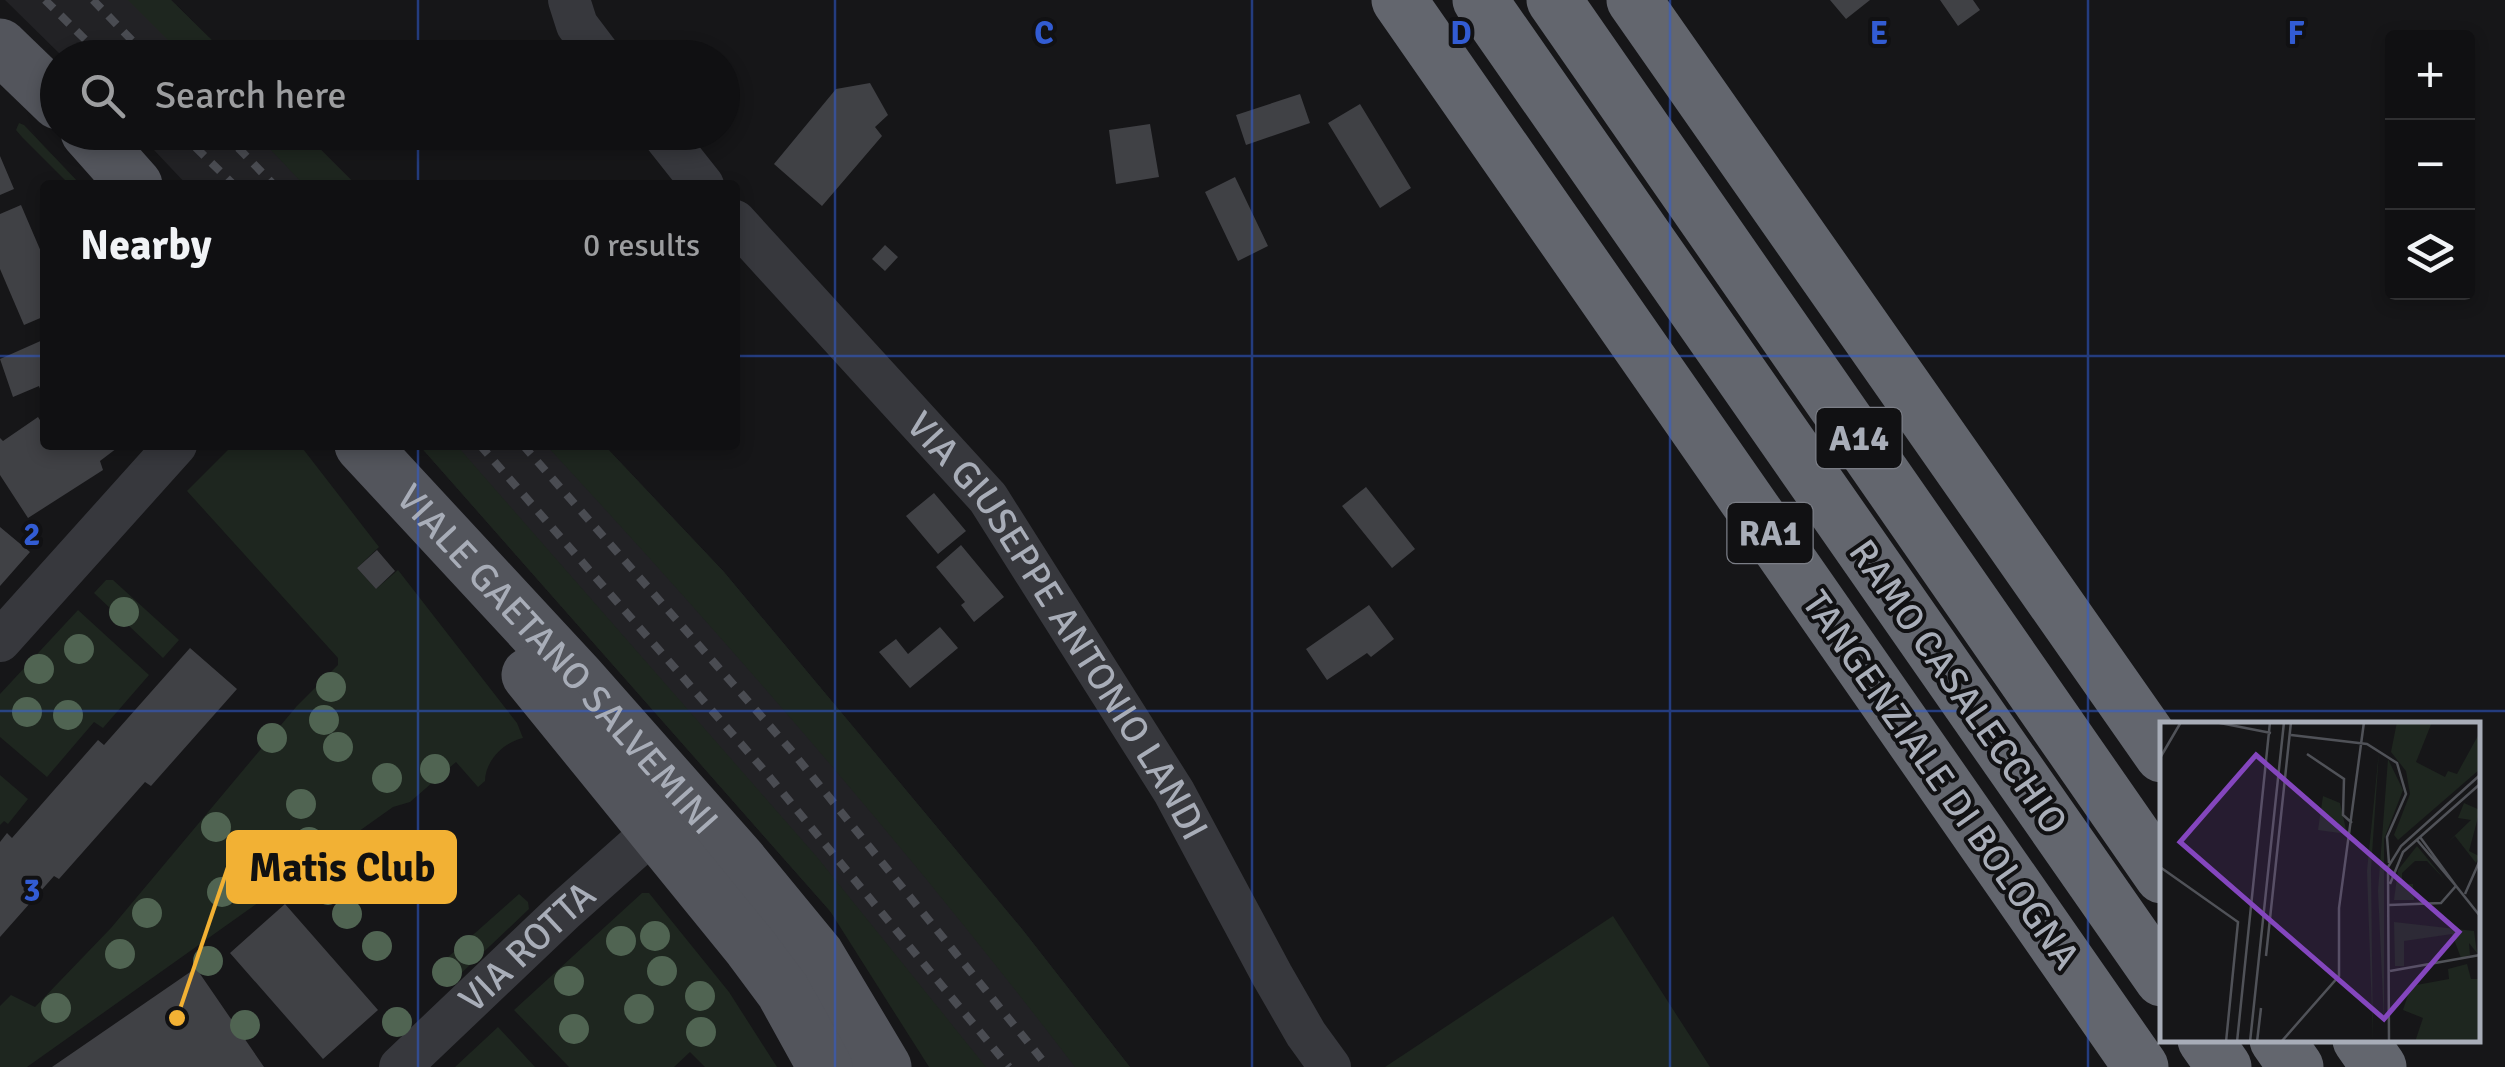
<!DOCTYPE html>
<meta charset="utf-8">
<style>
body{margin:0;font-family:Signika,sans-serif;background:#1e1e20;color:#f1f3f6}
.controls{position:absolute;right:30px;top:30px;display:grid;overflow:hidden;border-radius:10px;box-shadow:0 5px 15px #0003}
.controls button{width:90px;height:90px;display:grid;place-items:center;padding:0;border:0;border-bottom:2px solid #303032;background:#101012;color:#f1f3f6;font:50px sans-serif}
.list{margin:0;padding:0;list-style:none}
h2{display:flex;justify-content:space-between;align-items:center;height:130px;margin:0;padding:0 40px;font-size:42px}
h2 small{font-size:32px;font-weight:400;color:#9c9d9f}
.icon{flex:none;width:55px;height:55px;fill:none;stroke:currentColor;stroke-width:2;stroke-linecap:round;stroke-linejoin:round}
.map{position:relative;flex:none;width:2505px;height:1067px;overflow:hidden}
.search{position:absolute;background:#101012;box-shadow:0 5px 15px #0003;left:40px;top:40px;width:700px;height:110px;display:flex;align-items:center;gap:25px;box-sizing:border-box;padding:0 35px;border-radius:55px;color:#9c9d9f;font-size:38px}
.panel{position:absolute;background:#101012;box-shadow:0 5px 15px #0003;left:40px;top:180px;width:700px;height:270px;border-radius:10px}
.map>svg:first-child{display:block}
.built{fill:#222225}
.green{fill:#1e261f}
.building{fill:#404145}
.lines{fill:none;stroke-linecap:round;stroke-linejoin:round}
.minor{stroke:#37383d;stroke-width:42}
.major{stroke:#53555c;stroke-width:55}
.highway{stroke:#63666e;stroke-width:55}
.rail{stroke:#4a4c52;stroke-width:8;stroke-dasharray:12 10;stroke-linecap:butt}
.tree{fill:#506452}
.grid{fill:none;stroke:#325cd3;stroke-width:2.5;stroke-opacity:0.55}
.labels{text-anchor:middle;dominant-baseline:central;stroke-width:8;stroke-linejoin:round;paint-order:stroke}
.shield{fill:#111113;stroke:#7b7e86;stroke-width:2.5}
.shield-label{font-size:35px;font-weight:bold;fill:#a8adb8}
.street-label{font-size:38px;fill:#a8adb8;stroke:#111113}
.inset-road{fill:none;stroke:#505258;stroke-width:2.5}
.view{fill:#8446be;fill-opacity:0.15;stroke:#8446be;stroke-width:5}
.inset-edge{fill:none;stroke:#a8adb8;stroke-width:5}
.grid-label{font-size:32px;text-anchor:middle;font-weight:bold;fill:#325cd3;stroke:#111113;stroke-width:8;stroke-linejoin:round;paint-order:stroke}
.leader{fill:none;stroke:#f2b134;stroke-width:4}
.callout-dot{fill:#f2b134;stroke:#111113;stroke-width:4}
.callout{fill:#f2b134;stroke:#f2b134;stroke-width:4}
.callout-label{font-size:40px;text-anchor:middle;font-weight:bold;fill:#111}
</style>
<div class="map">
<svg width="2505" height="1067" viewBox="0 0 2505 1067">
<rect width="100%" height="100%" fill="#161618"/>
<path class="built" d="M 5,0 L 171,0 L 229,57 L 63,57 Z
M 138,133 L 304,133 L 356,185 L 187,185 Z
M 419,445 L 604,445 L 724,572 L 1022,929 L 1130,1067 L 946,1067 L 830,911 Z"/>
<path class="green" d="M 128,0 L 171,0 L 229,57 L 185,57 Z
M 19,123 L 24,125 L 81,185 L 70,185 L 22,137 L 16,130 Z
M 255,133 L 304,133 L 356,185 L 304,185 Z
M 233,445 L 300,445 L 379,547 L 357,568 L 376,589 L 398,570 L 517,723 L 523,738 C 504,742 485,761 485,781 L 478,787 L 456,762 L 410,802 L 393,807 L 27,1067 L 0,1067 L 0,1006 L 11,995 L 35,1007 L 111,928 L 296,707 L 338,665 L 338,658 L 187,491 Z
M 419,445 L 459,448 L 817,857 L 986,1067 L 929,1067 L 830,911 Z
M 546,445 L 604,445 L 724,572 L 1022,929 L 1130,1067 L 1075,1067 C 910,851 731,645 546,445 Z
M 106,580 L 113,580 L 179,640 L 163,658 L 94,593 Z
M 78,610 L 149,675 L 103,728 L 94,722 L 47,777 L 0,737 L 0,694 Z
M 0,775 L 28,799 L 8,824 L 4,821 L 0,825 Z
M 642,893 L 649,893 L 729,992 L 777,1067 L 705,1067 L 690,1052 L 674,1067 L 569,1067 L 514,1010 Z
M 519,894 L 528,902 L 529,909 L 452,982 L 439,971 L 439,965 Z
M 1613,916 L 1710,1067 L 1385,1067 Z
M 498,1027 L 535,1067 L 455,1067 Z"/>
<path class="building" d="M 1830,0 L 1870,0 L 1846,19 Z
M 1940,0 L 1973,0 L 1980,10 L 1958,26 Z
M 870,83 L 888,115 L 875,127 L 882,136 L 822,206 L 774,164 L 836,89 Z
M 1300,94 L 1310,123 L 1246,145 L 1236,115 Z
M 1360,104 L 1411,188 L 1380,208 L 1328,123 Z
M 1150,124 L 1159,177 L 1116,184 L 1109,130 Z
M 0,156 L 14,189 L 0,195 Z
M 1235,177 L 1268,246 L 1238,261 L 1205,192 Z
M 21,205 L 45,261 L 45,316 L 24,325 L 0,269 L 0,214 Z
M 885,245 L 898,257 L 885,271 L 872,259 Z
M 45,339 L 45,401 L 39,386 L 13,397 L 0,359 Z
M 38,417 L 45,428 L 45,445 L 121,445 L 100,461 L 103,470 L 28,518 L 0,475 L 0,438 L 3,441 Z
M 1366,487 L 1415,549 L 1392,568 L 1342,506 Z
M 934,493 L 966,531 L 938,554 L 906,516 Z
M 0,527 L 30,552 L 0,586 Z
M 961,545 L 1004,597 L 974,622 L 961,605 L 965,602 L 936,567 Z
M 377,550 L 395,571 L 376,589 L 357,568 Z
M 1369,605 L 1394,639 L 1371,657 L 1367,653 L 1327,680 L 1306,649 Z
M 940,627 L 958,648 L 910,688 L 879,652 L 896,639 L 908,654 Z
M 190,648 L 237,689 L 151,786 L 145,782 L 59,879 L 54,876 L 0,937 L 0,842 L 7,833 L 12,838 L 98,740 L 104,745 Z
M 285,904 L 378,1010 L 323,1059 L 230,953 Z
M 196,968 L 264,1067 L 52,1067 Z"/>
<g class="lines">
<g class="minor">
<path d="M 569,0 L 577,25 L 602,58"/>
<path d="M 661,132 L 703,185"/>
<path id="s1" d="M 735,221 L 988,498 L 1174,792 L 1272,975 L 1306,1034 L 1330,1067"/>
<path d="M 0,641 L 176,445"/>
<path id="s2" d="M 400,1067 L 565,910 L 655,830"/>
</g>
<g class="major">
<path d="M 0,46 L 58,102"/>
<path d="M 88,132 L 135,185"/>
<path id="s3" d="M 362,445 L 578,678 L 739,860 L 817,955 L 884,1067"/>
<path d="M 529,675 L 751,948 L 783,991 L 825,1067"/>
</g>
<path class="highway" d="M 1399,0 L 2141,1067
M 1480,0 L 2162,979
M 1554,0 L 2162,876
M 1634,0 L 2162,755
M 2205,1040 L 2224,1067
M 2277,1040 L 2296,1067
M 2360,1040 L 2379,1067"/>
<path class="rail" d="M 45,0 L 104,58
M 93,0 L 149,58
M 180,132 L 234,185
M 223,132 L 274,185
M 480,445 L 763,769 L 1009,1067
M 523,445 L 790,749 L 1048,1067"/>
</g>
<g class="tree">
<circle cx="124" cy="612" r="15"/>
<circle cx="79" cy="649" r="15"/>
<circle cx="39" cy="669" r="15"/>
<circle cx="331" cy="687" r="15"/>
<circle cx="27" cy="712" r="15"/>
<circle cx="68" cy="715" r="15"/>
<circle cx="324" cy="720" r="15"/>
<circle cx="272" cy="738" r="15"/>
<circle cx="338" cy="747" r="15"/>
<circle cx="435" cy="769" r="15"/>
<circle cx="387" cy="778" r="15"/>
<circle cx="301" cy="804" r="15"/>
<circle cx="216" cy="827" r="15"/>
<circle cx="309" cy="842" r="15"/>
<circle cx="241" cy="851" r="15"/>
<circle cx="328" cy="890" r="15"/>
<circle cx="222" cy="892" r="15"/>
<circle cx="147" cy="913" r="15"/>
<circle cx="347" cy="914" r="15"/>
<circle cx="655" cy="936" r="15"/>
<circle cx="621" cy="941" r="15"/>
<circle cx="377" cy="946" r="15"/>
<circle cx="469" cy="950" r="15"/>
<circle cx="120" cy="954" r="15"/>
<circle cx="208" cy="961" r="15"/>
<circle cx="662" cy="971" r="15"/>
<circle cx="447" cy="972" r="15"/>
<circle cx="569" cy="981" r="15"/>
<circle cx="700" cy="996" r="15"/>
<circle cx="56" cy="1008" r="15"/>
<circle cx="639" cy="1009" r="15"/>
<circle cx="397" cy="1022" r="15"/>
<circle cx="245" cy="1025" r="15"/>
<circle cx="574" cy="1029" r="15"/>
<circle cx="701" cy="1032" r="15"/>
</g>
<path class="grid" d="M 418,0 L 418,58M 835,0 L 835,1067M 1252,0 L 1252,1067M 1670,0 L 1670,1067M 2088,0 L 2088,1067M 418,132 L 418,185M 0,356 L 45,356M 735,356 L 2505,356M 418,445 L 418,1067M 0,711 L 2505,711"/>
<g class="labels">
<g class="shield">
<rect x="1816.5" y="408" width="85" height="60" rx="8"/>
<rect x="1727.5" y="503" width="85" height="60" rx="8"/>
</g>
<g class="shield-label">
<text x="1859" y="438">A14</text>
<text x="1770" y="533">RA1</text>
</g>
<g class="street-label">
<text stroke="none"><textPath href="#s1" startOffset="520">VIA GIUSEPPE ANTONIO LANDI</textPath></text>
<text stroke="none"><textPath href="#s3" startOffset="290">VIALE GAETANO SALVEMINI</textPath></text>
<text transform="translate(1958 687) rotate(55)">RAMO CASALECCHIO</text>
<text transform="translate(1941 780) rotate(55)">TANGENZIALE DI BOLOGNA</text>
<text stroke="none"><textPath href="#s2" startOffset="175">VIA ROTTA</textPath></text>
</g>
</g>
<g transform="translate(2160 722)">
<rect width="320" height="320" fill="#161618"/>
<path d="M 237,0 L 272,0 L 256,40 L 285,55 L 288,49 L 297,52 L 320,10 L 320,47 L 238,118 L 234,113 L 250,72 L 246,49 L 231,30 ZM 219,29 L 211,147 L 213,320 L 207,149 ZM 228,37 L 243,68 L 224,117 L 224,299 L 218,169 ZM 163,74 L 180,81 L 187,112 L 158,108 ZM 304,81 L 320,88 L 309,129 L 319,134 L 316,141 L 295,114 L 285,123 L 311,98 L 298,96 ZM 257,124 L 285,158 L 267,139 L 255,139 L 242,151 L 242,162 L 253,162 L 254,178 L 234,178 L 238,148 ZM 234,200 L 314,209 L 317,231 L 309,221 L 310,233 L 301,236 L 292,212 L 244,219 L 244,244 L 235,244 ZM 307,242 L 311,257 L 320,257 L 320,320 L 255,320 L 263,296 L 243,288 L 251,264 L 289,257 L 288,247 Z" fill="#1e261f"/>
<path class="inset-road" d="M 55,0 L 111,11M 131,13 L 207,22 L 237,41 L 246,72 L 227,115 L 229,141M 147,32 L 184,57 L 183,93 L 192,101M 0,36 L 21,0M 260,115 L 296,164M 257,118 L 296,164M 0,145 L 78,200 L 66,320M 230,162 L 243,130 L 320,62M 305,172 L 320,138M 229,183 L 281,181 L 296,164 L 320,194M 106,234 L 131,0M 230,249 L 320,233M 77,320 L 110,0M 90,320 L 124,0M 97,320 L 101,286M 121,320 L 179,254 L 179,186 L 204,0M 229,320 L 228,145 L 241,124 L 320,53"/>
<path class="view" d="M 96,33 L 299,210 L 224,297 L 20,120 Z"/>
<rect width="320" height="320" class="inset-edge"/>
</g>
<g class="grid-label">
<text x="1044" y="44">C</text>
<text x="1461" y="44">D</text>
<text x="1879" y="44">E</text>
<text x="2296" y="44">F</text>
<text x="32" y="545">2</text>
<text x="32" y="901">3</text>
</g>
<path class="leader" d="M177 1018L228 867"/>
<circle class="callout-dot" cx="177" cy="1018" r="10"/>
<rect class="callout" x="228" y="832" width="227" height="70" rx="10"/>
<g class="callout-label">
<text x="342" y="881">Matis Club</text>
</g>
</svg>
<div class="controls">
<button>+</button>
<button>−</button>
<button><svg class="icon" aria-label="layers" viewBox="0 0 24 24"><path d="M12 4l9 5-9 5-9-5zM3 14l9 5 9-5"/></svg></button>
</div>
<div class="search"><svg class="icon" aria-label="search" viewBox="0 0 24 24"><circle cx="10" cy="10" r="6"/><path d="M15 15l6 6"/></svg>Search here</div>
<section class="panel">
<h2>Nearby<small>0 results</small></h2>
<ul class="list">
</ul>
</section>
</div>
